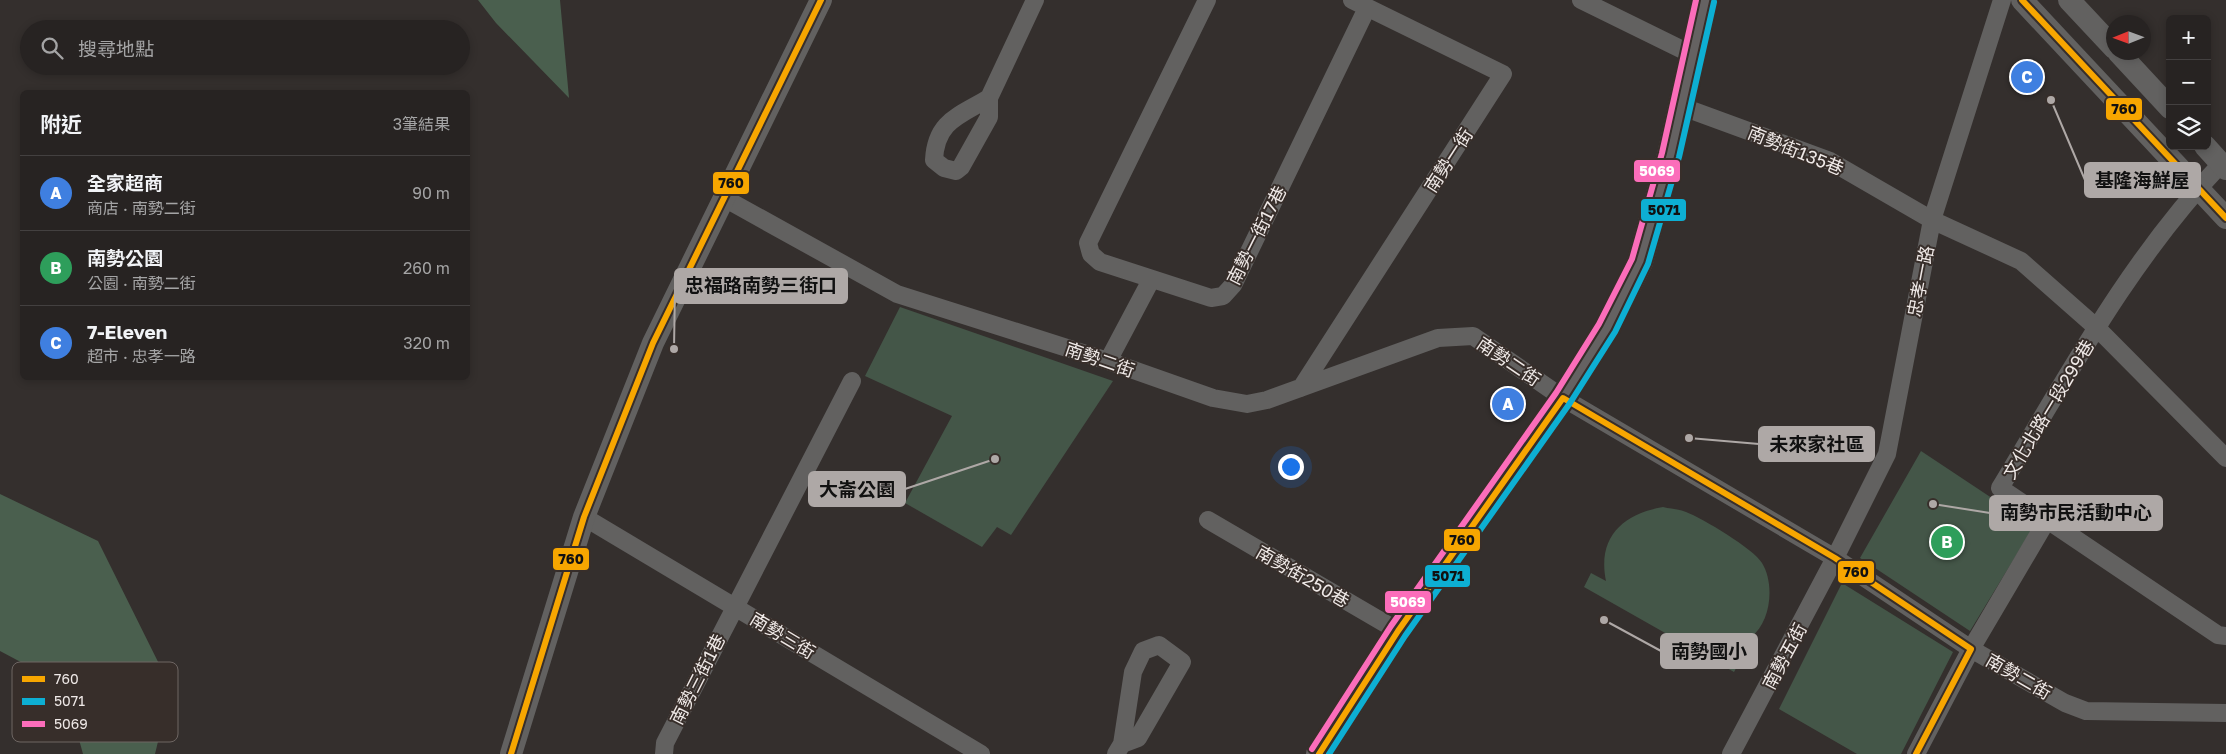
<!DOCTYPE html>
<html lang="zh-TW">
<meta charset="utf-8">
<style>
body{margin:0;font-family:"Golos Text","Noto Sans TC",sans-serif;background:#2f2b2a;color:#f1f3f6}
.controls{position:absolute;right:15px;top:15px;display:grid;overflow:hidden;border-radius:8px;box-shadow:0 2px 8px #0003}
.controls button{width:45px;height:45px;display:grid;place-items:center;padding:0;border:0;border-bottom:1px solid #434040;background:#272322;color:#f1f3f6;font:25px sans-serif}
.compass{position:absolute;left:2106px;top:15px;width:45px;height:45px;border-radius:50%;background:#272322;box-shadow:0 2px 8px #0003;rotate:269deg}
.you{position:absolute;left:1290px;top:466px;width:18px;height:18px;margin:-12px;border:4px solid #fff;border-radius:50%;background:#1a73e8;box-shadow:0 0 0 8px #1a73e833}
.badge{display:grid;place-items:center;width:32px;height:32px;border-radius:50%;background:#1a73e8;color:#fff;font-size:16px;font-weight:700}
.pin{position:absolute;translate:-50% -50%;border:2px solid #fff;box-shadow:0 1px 5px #0006}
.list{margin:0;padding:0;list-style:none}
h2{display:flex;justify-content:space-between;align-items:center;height:65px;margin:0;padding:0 20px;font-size:21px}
h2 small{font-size:16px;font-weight:400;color:#a4a4a5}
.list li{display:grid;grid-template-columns:32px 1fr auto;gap:15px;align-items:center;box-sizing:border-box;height:75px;padding:0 20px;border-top:1px solid #434040}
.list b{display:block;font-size:19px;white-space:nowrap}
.list p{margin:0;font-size:16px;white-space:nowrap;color:#a4a4a5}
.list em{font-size:16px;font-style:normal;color:#a4a4a5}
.icon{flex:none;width:28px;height:28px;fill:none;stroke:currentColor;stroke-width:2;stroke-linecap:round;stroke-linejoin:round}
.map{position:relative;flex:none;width:2226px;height:754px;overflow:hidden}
.search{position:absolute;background:#272322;box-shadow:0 2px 8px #0003;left:20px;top:20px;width:450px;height:55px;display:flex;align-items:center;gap:12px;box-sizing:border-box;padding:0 18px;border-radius:28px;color:#a4a4a5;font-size:19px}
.panel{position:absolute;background:#272322;box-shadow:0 2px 8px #0003;left:20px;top:90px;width:450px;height:290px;border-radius:8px}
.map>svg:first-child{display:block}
.green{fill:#445648}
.forest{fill:#4a5f4e}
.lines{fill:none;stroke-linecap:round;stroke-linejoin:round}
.minor{stroke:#626160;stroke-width:18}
.tertiary{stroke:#626160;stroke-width:22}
.secondary{stroke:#656262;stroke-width:26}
.bus-1-casing{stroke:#372e2a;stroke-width:10}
.bus-2-casing{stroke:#372e2a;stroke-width:10}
.bus-3-casing{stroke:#372e2a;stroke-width:10}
.bus-1{stroke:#f7a600;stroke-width:6}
.bus-2{stroke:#0dafd3;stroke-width:6}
.bus-3{stroke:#fb6dba;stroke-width:6}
.labels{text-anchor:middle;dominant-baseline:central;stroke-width:4;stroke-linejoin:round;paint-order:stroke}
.street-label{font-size:18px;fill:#efe9e7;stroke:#372e2a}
.key{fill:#372e2a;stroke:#6e6663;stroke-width:1}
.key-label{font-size:14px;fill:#efe9e7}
.leader{fill:none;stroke:#aea8a6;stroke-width:2}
.callout-dot{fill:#aea8a6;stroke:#372e2a;stroke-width:2}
.callout{fill:#aea8a6;stroke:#aea8a6;stroke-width:2}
.callout-label{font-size:19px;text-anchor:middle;font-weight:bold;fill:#111}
.line-badge{stroke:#372e2a;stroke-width:2}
.badge-label{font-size:14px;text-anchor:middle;font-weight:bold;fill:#fff}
.pale-badge-label{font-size:14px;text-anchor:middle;font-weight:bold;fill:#111}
</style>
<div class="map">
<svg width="2226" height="754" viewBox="0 0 2226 754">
<rect width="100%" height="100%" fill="#342f2d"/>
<path class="green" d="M 900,307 L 1113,381 L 1011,535 L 997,527 L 982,547 L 905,503 L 952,416 L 865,376 Z
M 1921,451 L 2034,526 L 1970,631 L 1860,558 Z
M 1663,507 C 1671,509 1679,509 1686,512 C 1702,518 1754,549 1762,563 C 1775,584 1771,622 1751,637 C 1744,643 1734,646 1727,649 L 1742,657 L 1734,672 L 1584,587 L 1591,573 L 1606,581 C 1597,537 1623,514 1663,507 Z
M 1842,583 L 1953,652 L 1901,754 L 1857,754 L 1779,709 Z"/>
<path class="forest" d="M 478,0 L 560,0 L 569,98 L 496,23 Z
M 0,494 L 98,541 L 171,688 L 155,754 L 83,754 L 64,685 L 0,651 Z"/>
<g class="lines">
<path class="minor" d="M 1207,0 L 1088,243 L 1091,254 L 1100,262 L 1211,298 L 1223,296 L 1233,285 L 1367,8
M 1581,0 L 1693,55
M 989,98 C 959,116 936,121 934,160 L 944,168 L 956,171 L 961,167 L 989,117 L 989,98 L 1035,0
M 1680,106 L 1830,161 L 1932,220 L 2021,261 L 2097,328 L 2226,458
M 2221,164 C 2130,259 2067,377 2000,488 L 2218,635 L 2226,636
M 724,198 L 897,294 L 1108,361 L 1213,398 L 1247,404 L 1267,400 L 1438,338 L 1473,336 L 1563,398 L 1835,558 L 1971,649 L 2065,703 L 2086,711 L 2226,713
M 1108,361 L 1151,280
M 1301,388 L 1503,74 L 1352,0
M 584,517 L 981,754
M 1208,520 L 1398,631
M 664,754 L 665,743 L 852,381
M 1116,754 L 1122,744 L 1133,672 L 1143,651 L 1159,645 L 1182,662 L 1138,738 L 1122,744
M 1731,754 L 1835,558 L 1887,454 L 1932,220 L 2002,0
M 1916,754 L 1971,649 L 2047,520"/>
<path class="tertiary" d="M 2022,0 L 2226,218
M 2069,0 L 2114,48
M 2118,52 L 2170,108
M 2205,146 L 2226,169
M 511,754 L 584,517 L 653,343 L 821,0"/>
<path class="secondary" d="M 1319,754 L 1398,631 L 1563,398 L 1607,328 L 1640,262 L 1670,155 L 1705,0"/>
<defs>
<path id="bus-1" d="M 2022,0 L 2226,218
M 511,754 L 584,517 L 653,343 L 821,0
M 1319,754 L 1398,631 L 1563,398 L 1835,558 L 1971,649 L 1916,754"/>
<path id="bus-2" d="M 1329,754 L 1405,636 L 1570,403 L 1615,332 L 1648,264 L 1679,157 L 1714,2"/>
<path id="bus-3" d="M 1312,749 L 1391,626 L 1556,393 L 1599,324 L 1632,259 L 1662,153 L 1696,0"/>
</defs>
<use href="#bus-1" class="bus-1-casing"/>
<use href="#bus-2" class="bus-2-casing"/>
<use href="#bus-3" class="bus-3-casing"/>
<use href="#bus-1" class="bus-1"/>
<use href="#bus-2" class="bus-2"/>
<use href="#bus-3" class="bus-3"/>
</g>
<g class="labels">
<g class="street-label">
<text transform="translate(1796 150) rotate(22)">南勢街135巷</text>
<text transform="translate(1448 160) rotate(-57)">南勢一街</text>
<text transform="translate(1256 235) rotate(-63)">南勢一街17巷</text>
<text transform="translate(1920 281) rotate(-79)">忠孝一路</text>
<text transform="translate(1100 359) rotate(19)">南勢二街</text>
<text transform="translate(1509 361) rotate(34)">南勢二街</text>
<text transform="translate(2048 409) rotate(-59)">文化北路一段299巷</text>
<text transform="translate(1303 576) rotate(30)">南勢街250巷</text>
<text transform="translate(783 635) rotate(31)">南勢三街</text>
<text transform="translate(1784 656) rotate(-62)">南勢五街</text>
<text transform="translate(2019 676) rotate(30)">南勢二街</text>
<text transform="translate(697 679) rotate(-63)">南勢三街1巷</text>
</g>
</g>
<rect x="12" y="662" width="166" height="80" rx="8" class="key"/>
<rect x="22" y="676" width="23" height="6" fill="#f7a600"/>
<rect x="22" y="698" width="23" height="7" fill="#0dafd3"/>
<rect x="22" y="721" width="23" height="6" fill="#fb6dba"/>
<g class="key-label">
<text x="54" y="684">760</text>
<text x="54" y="706">5071</text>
<text x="54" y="729">5069</text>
</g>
<path class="leader" d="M2051 100L2085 180M674 349L675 286M1689 438L1759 444M995 459L905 489M1933 504L1990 513M1604 620L1661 651"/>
<g class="callout-dot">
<circle cx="2051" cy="100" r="5"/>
<circle cx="674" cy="349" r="5"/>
<circle cx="1689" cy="438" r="5"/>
<circle cx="995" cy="459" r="5"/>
<circle cx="1933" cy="504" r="5"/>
<circle cx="1604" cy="620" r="5"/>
</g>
<g class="callout">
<rect x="2085" y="163" width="115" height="34" rx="5"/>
<rect x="675" y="269" width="172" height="34" rx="5"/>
<rect x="1759" y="427" width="115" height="34" rx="5"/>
<rect x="809" y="472" width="96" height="34" rx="5"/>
<rect x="1990" y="496" width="172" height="34" rx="5"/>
<rect x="1661" y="634" width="96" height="34" rx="5"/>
</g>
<g class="callout-label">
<text x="2142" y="187">基隆海鮮屋</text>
<text x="761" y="292">忠福路南勢三街口</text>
<text x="1817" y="451">未來家社區</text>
<text x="857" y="496">大崙公園</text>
<text x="2076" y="519">南勢市民活動中心</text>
<text x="1709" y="658">南勢國小</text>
</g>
<g class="line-badge">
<rect x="2105" y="97" width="38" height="24" rx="5" fill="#f7a600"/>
<rect x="1633" y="159" width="48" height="24" rx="5" fill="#fb6dba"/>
<rect x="712" y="171" width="38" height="24" rx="5" fill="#f7a600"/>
<rect x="1640" y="198" width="47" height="24" rx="5" fill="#0dafd3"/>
<rect x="1443" y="528" width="38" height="24" rx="5" fill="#f7a600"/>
<rect x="552" y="547" width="38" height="24" rx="5" fill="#f7a600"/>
<rect x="1837" y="560" width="38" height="24" rx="5" fill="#f7a600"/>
<rect x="1424" y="564" width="47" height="24" rx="5" fill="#0dafd3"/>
<rect x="1384" y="590" width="48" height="24" rx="5" fill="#fb6dba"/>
</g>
<g class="badge-label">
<text x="1657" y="176">5069</text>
<text x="1408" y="607">5069</text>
</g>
<g class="pale-badge-label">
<text x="2124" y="114">760</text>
<text x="731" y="188">760</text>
<text x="1664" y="215">5071</text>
<text x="1462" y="545">760</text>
<text x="571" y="564">760</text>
<text x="1856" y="577">760</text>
<text x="1448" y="581">5071</text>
</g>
</svg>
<div class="controls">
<button>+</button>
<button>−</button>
<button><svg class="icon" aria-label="layers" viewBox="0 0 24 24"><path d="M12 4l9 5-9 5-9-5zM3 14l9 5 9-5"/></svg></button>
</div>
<svg class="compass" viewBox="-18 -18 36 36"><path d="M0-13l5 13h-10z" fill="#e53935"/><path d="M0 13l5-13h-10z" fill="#a4a4a5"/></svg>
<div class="you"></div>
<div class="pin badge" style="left:1508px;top:404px;background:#3f7fe0">A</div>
<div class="pin badge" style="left:1947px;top:542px;background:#2e9e5b">B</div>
<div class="pin badge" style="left:2027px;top:77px;background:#3f7fe0">C</div>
<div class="search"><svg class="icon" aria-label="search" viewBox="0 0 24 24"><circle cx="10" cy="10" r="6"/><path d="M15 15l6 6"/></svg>搜尋地點</div>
<section class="panel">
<h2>附近<small>3筆結果</small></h2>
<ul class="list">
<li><span class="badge" style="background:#3f7fe0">A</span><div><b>全家超商</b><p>商店 · 南勢二街</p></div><em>90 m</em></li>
<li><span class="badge" style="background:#2e9e5b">B</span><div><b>南勢公園</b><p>公園 · 南勢二街</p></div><em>260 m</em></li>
<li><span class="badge" style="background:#3f7fe0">C</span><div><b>7-Eleven</b><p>超市 · 忠孝一路</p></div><em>320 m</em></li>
</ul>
</section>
</div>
